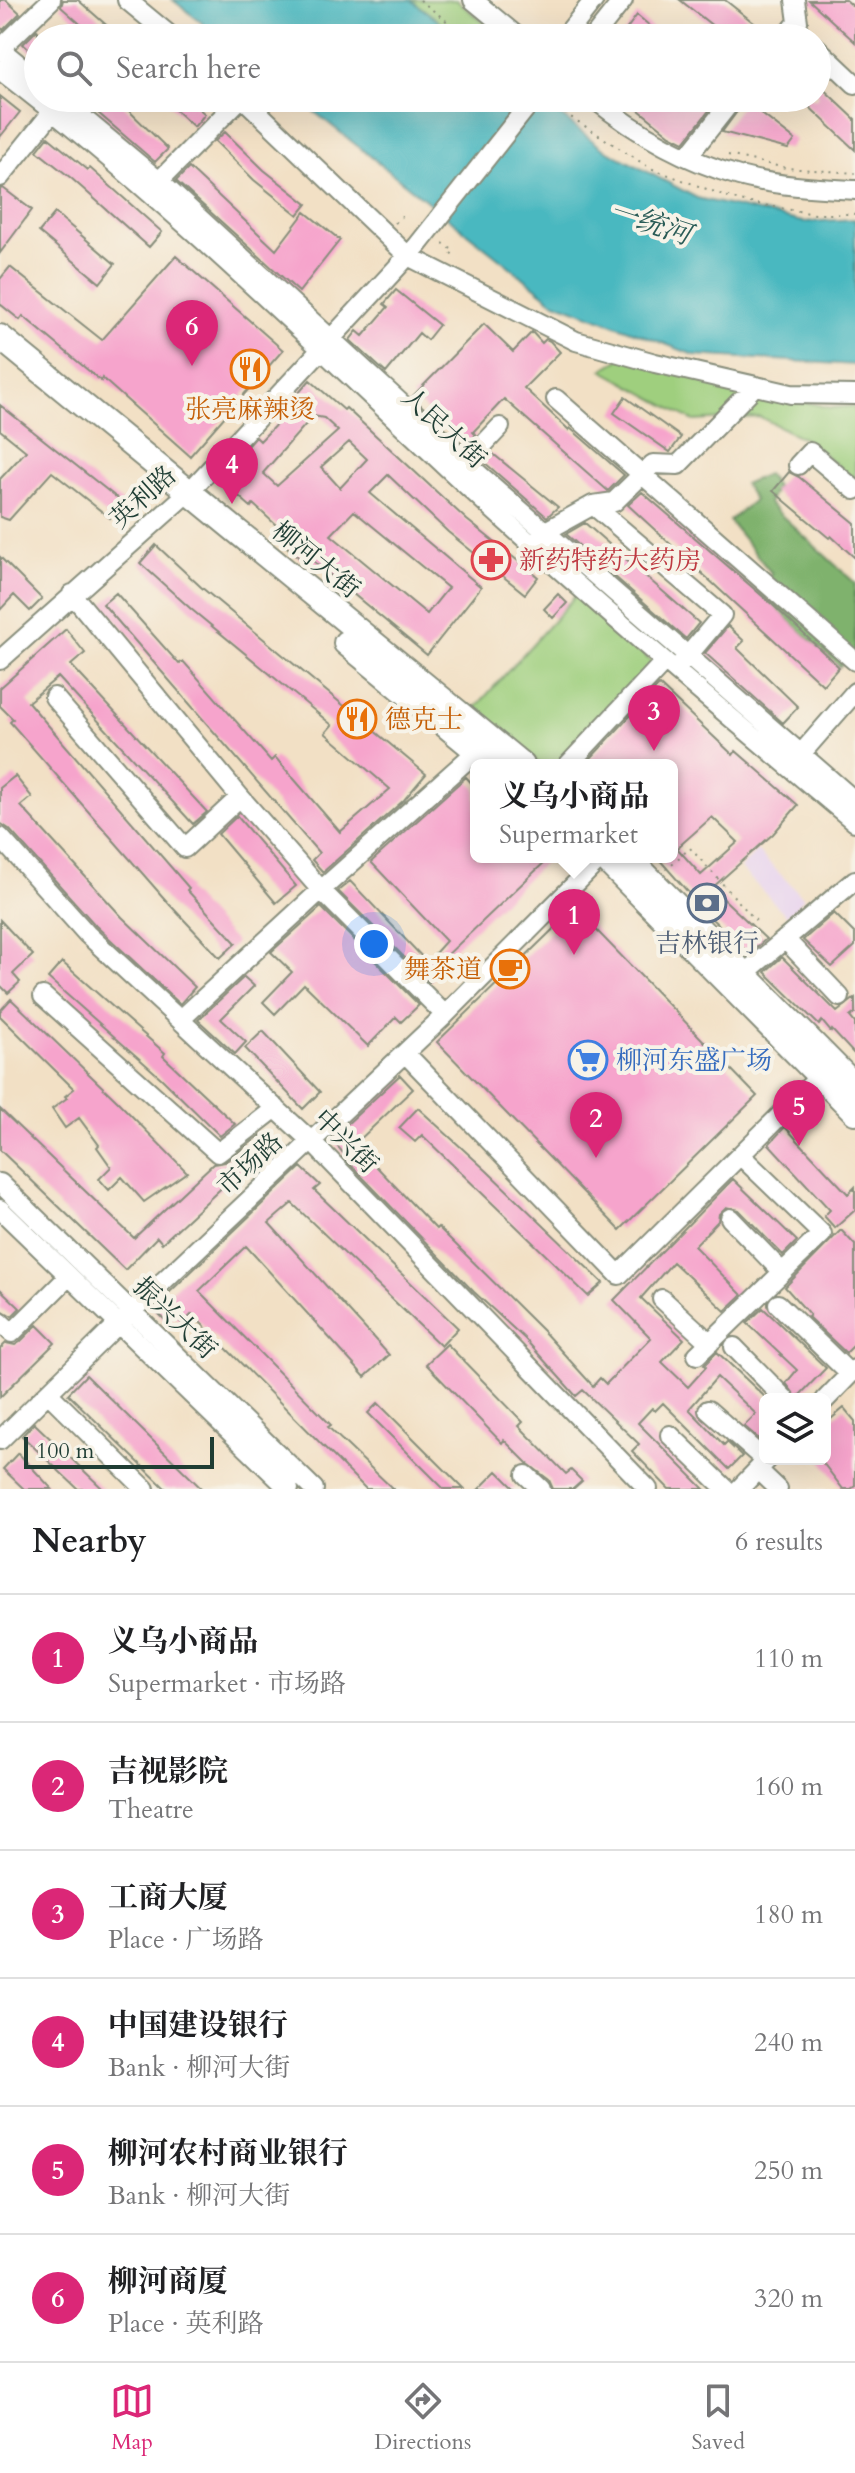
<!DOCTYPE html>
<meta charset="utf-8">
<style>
body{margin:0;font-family:Cardo,"Noto Serif SC",serif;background:#f2f2f2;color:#202124}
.controls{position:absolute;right:24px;bottom:24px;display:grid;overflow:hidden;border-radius:12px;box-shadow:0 8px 32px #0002}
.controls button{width:72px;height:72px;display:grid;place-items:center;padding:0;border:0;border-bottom:2px solid #e0e0e0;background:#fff;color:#202124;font:40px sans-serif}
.scale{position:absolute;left:24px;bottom:20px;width:190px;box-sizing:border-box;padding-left:8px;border:4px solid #1f3d34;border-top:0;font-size:22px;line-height:28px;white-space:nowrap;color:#1f3d34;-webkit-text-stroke:6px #f7f3e8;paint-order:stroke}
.you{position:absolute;left:374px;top:944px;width:28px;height:28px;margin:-20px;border:6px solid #fff;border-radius:50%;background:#1a73e8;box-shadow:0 0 0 12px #1a73e833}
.badge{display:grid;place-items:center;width:52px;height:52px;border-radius:50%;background:#db2777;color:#fff;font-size:26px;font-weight:700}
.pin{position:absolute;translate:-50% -66px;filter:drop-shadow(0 2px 4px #0008)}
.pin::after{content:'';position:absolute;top:42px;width:28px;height:24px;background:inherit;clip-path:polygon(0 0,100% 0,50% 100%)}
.popup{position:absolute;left:470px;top:759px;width:208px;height:104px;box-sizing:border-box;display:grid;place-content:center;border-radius:12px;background:#fff;filter:drop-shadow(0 2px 6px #0005);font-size:26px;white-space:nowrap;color:#757577}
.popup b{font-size:30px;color:#202124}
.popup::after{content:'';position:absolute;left:50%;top:100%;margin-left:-16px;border:16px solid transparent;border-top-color:#fff}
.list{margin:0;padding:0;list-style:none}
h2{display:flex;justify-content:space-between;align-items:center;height:104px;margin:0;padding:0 32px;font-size:34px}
h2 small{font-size:26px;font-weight:400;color:#757577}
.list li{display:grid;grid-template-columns:52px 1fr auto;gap:24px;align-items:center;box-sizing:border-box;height:128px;padding:0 32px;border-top:2px solid #e0e0e0}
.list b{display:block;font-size:30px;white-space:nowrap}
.list p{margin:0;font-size:26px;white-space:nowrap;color:#757577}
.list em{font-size:26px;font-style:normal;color:#757577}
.icon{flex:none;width:44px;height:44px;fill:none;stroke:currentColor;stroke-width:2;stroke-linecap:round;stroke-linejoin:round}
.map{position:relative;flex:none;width:855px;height:1489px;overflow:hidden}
.search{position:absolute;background:#fff;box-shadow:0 8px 32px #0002;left:24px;right:24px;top:24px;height:88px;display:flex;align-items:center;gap:20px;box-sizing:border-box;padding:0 28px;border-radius:44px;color:#757577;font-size:30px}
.sheet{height:872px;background:#fff}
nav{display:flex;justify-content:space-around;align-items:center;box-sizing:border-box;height:112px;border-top:2px solid #e0e0e0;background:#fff;font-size:22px;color:#757577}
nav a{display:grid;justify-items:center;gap:4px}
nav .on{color:#db2777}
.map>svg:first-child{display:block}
.built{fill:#e7d2ef}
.green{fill:#9fcf7e;stroke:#5f8659;stroke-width:2}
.forest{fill:#7fb26d;stroke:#4f7850;stroke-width:2}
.water{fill:#49b8c0;stroke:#347a7a;stroke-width:2}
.building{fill:#f6a4cc;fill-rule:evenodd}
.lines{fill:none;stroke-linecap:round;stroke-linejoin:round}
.minor-casing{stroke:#888e7c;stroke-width:22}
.major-casing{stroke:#888e7c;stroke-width:28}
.path{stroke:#888e7c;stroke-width:2;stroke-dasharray:2 6;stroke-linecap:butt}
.minor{stroke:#fff;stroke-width:18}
.major{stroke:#fff;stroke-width:24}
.labels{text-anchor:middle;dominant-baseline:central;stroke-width:8;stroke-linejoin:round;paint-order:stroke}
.food-label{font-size:26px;fill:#c56008;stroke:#f7f3e8}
.street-label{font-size:26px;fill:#1f3d34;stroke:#f7f3e8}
.health-label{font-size:26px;fill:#be3a42;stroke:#f7f3e8;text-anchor:start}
.service-label{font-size:26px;fill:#4e5e75;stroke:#f7f3e8}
.shop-label{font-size:26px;fill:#366cbe;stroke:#f7f3e8;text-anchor:start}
.water-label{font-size:28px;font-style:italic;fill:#2a5c57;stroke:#f7f3e8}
</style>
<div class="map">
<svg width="855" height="1489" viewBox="0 0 855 1489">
<rect width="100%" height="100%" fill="#f7f3e8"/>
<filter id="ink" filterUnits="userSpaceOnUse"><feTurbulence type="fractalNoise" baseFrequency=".0125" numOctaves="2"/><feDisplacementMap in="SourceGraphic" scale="16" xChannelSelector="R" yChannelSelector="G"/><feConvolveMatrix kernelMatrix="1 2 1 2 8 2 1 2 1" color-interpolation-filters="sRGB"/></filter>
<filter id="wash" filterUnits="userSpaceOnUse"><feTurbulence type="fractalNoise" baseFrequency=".006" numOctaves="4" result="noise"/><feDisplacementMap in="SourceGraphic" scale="32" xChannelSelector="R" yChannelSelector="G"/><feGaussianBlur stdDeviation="1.8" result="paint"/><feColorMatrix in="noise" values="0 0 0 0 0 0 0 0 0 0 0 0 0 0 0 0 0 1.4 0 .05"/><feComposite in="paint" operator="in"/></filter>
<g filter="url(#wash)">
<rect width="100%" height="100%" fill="#f2e0c5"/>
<path class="built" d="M 757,851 L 804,898 L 787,916 L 740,868 Z"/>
<path class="green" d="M 411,0 L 456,0 L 503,38 L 461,38 Z
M 622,358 L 831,408 L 855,406 L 855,480 L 807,440 L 760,417 L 694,421 L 602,370 Z
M 577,594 L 653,663 L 562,765 L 541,765 L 476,707 Z"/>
<path class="forest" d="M 767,474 L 776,487 L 768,503 L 855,583 L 855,650 L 839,667 L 756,590 L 772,574 L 729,521 L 754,500 L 744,484 Z"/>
<path class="water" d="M 173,0 L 411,0 L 461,38 L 221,38 Z
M 297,98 L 538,98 L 602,148 L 697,198 L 803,222 L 855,219 L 855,365 L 694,355 L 553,301 Z"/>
<g id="blocks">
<path class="building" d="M 0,0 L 6,0 L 20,13 L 3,30 L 0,27 Z
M 63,0 L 78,0 L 121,38 L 96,38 L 61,7 Z
M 680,0 L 725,0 L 773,38 L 728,38 Z
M 809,0 L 846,0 L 855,8 L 855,42 Z
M 637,15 L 664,38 L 620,38 Z
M 37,30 L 38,31 L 38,58 L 23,44 Z
M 817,83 L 855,119 L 855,150 L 800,98 L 817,98 Z
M 0,96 L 20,112 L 0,137 Z
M 106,98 L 116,98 L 168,149 L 155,162 L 97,112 Z
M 162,98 L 187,98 L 205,114 L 194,127 Z
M 624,98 L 719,98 L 684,142 L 670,135 Z
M 745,101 L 795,140 L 788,149 L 722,132 Z
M 225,132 L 264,170 L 307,204 L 298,215 L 254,180 L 215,141 Z
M 48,137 L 88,170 L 90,168 L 162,232 L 149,247 L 71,178 L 37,151 Z
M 189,168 L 276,250 L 305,212 L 340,240 L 299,292 L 176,181 Z
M 3,188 L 32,210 L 0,253 L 0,189 Z
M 55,213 L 115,264 L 100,283 L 39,232 Z
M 176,256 L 283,350 L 190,456 L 102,378 L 101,381 L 23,316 L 20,320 L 0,304 L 0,279 L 10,267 L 102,340 Z
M 396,290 L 439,325 L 427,340 L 419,333 L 386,373 L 350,340 L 357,331 L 363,336 L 388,307 L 384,304 Z
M 484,324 L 513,352 L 532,332 L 542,343 L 546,339 L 550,341 L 560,352 L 524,388 L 569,430 L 570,428 L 624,475 L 608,491 L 504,399 L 473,432 L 476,435 L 465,446 L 412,397 Z
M 310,380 L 344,410 L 346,408 L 467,520 L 538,577 L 525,594 L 448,532 L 388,475 L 370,493 L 481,587 L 427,655 L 306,555 L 302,560 L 281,542 L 287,535 L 253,504 L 251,507 L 225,484 L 224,473 L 256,437 L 260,441 L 287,413 L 284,410 ZM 313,416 L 324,418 L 338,431 L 277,486 L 263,473 ZM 349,442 L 367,459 L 340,488 L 321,467 ZM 354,511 L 448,588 L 427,614 L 331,535 Z
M 625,397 L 681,437 L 670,452 L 614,413 Z
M 0,405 L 122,502 L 110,518 L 52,472 L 9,520 L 0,517 L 0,479 L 26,451 L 0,430 Z
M 492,453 L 558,507 L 547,517 L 484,462 Z
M 789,472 L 799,477 L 855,523 L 855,558 L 831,536 L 829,538 L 773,491 Z
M 642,492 L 774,606 L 839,667 L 823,685 L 628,505 Z
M 585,523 L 699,623 L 686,639 L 566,534 Z
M 156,545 L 201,587 L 426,774 L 404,800 L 323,872 L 312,860 L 319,853 L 103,604 L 116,593 L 179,664 L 183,661 L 271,761 L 275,757 L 340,832 L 390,789 L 325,733 L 332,725 L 191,609 L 140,563 Z
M 0,557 L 42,599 L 30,611 L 14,595 L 0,610 Z
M 558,594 L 567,603 L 553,618 L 544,609 Z
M 728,626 L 744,641 L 737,648 L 798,707 L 783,723 L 705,653 Z
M 66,629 L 85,653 L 71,665 L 207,812 L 193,824 L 58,677 L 28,702 L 189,888 L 187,890 L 236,943 L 220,958 L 170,905 L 10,722 L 13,719 L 0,706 L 0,688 Z
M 659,685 L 733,755 L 736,751 L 798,805 L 773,834 L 712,888 L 766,939 L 749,954 L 711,918 L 657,857 L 672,857 L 672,765 L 595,765 L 590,759 ZM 712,817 L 738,842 L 701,875 L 677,848 Z
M 15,776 L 32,797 L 21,806 L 122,917 L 195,987 L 180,1004 L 96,926 L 9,829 L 0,823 L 0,788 Z
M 466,777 L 476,788 L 476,857 L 550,857 L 444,958 L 447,962 L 429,982 L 338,891 L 350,881 L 427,962 L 446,941 L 371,862 Z
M 237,816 L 296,886 L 276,903 L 218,834 Z
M 321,907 L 419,1005 L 401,1022 L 396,1017 L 368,1046 L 304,984 L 275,1014 L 263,1002 L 292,972 L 271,952 Z
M 575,908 L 757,1096 L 620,1230 L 437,1042 Z
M 834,913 L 855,934 L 855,946 L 832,967 L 803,940 Z
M 0,920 L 33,955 L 13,974 L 20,982 L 8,993 L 0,985 Z
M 782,957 L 837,1012 L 855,998 L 855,1013 L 850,1017 L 855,1023 L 855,1055 L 832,1030 L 831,1032 L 822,1021 L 819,1025 L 765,972 Z
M 62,962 L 165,1053 L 163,1056 L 235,1124 L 220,1136 L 161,1078 L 48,978 Z
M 244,977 L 254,986 L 221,1019 L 246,1042 L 235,1054 L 198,1020 Z
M 11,999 L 117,1101 L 187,1172 L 144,1202 L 122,1177 L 109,1190 L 99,1179 L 111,1167 L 97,1147 L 99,1145 L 79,1118 L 65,1128 L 52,1109 L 67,1098 L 65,1096 L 74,1089 L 0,1016 L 0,1011 Z
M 263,1031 L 320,1092 L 303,1109 L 245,1048 Z
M 400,1075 L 413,1089 L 355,1144 L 436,1229 L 438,1227 L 544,1332 L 593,1386 L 600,1378 L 606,1384 L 651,1338 L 614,1300 L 733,1179 L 797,1241 L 783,1255 L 739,1210 L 726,1207 L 719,1214 L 718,1221 L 694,1246 L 742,1295 L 725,1311 L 673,1262 L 641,1298 L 684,1339 L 662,1362 L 688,1387 L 706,1367 L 704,1365 L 717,1352 L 765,1397 L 765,1433 L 759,1439 L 744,1426 L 756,1414 L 717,1377 L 689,1409 L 724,1445 L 727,1442 L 742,1456 L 729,1469 L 663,1403 L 655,1411 L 652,1408 L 638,1423 L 704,1489 L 669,1489 L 632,1451 L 639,1444 L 583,1390 L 576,1396 L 525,1339 L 474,1292 L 343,1157 L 345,1155 L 331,1139 Z
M 418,1108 L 487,1171 L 603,1283 L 588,1296 L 422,1135 L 415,1142 L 399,1128 Z
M 0,1109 L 134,1238 L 213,1164 L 225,1162 L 261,1135 L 269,1144 L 162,1243 L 157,1237 L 125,1270 L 0,1150 Z
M 785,1127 L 848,1194 L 855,1187 L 855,1210 L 835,1228 L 824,1216 L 830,1210 L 769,1144 Z
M 301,1167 L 320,1185 L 314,1190 L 458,1328 L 441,1346 L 292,1203 L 269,1223 L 389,1355 L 365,1377 L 246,1246 L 199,1291 L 331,1425 L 328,1427 L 393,1489 L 366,1489 L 192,1314 L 183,1324 L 175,1316 L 168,1323 L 153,1308 Z
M 841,1230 L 855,1245 L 855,1344 L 846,1353 L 808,1317 L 810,1315 L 785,1287 Z
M 0,1289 L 20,1308 L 12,1316 L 0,1309 Z
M 763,1308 L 826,1368 L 797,1398 L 786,1383 L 797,1370 L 747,1323 Z
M 37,1325 L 55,1343 L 0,1397 L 0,1349 L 6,1343 L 15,1345 L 20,1342 Z
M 447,1344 L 523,1422 L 519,1426 L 566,1474 L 571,1470 L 582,1481 L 573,1489 L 553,1489 L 549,1480 L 527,1463 L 504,1440 L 502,1443 L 426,1364 Z
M 86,1375 L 202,1489 L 166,1489 L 68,1394 Z
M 378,1403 L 464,1489 L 444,1489 L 368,1413 Z
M 844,1408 L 855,1421 L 855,1486 L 851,1489 L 843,1489 L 820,1459 L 825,1459 L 825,1424 Z
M 34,1423 L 103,1489 L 78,1489 L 22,1436 Z
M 18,1453 L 52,1489 L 24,1489 L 3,1469 Z
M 497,1471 L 515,1489 L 479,1489 Z"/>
</g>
</g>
<g filter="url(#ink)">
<use href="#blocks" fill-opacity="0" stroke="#888e7c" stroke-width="2"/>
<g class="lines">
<defs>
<path id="minor" d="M 127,0 L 173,38
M 473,0 L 519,38
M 564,38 L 594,0
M 593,38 L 623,0
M 785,38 L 798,22 L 795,0
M 817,48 L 855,84
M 0,49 L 51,0
M 0,49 L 38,80
M 0,70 C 166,197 313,343 466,485 C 592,601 723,712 855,822
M 59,98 L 159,181 L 466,463 L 855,801
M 243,98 L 408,256 L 576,341 L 655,363 L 791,394 L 855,395
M 593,98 C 635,132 686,161 739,176 C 776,186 817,188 855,190
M 79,114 L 94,98
M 688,156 L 734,98
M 0,177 L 53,111
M 159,181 L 241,98
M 556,399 L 855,661
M 466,463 L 500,427
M 798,465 L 810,452 L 855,490
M 593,505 L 722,615 L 680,665
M 538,539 L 544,532 L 593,505 L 614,502 L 653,464 L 678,465 L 752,389
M 72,594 L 240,797 L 321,890 L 445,1015
M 0,660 L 188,493 L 417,246 L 534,98
M 54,697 L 185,848 L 240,797
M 800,755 L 855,692
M 568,765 L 665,661
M 0,837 L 87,934 L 311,1141 L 648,1489
M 785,939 L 840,997
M 745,973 L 855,880
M 43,996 L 218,1153 L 276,1108
M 180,1020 L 321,890 L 477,751
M 405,1053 L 619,1275 L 821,1075
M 0,1183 L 314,1489
M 0,1209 L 289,1489
M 730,1218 L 782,1272
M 662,1299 L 710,1343
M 778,1304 L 850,1374
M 0,1322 L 12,1333 L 69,1276
M 734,1347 L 785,1399
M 697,1355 L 822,1234 L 740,1155
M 48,1393 L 145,1489
M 825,1400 L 855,1369
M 708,1410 L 766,1461
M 670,1435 L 726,1489
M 0,1440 L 118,1324 L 445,1015 L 602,857
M 758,1470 L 778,1489
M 526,1475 L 541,1489
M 739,1489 L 768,1459"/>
<path id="major" d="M 0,337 L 522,765
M 346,643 L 494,765
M 603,857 L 855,1112
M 628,857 L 855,1086"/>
</defs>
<use href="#minor" class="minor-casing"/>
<use href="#major" class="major-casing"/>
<path class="path" d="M 420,0 L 468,38
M 574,98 L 566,114 L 650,168 L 739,201 L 815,214 L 855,214
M 728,155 L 786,168 L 855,173
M 395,223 L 406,213
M 443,243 L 454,251 L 448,258
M 666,869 L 690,848 L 758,923"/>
<use href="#minor" class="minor"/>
<use href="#major" class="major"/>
</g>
</g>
<defs>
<symbol id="restaurant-ring" viewBox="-11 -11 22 22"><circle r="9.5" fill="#f7f3e8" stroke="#e8710a" stroke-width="1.5"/><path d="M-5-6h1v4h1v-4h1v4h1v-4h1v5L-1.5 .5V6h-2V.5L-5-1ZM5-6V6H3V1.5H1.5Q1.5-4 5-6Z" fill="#e8710a"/></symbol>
<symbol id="pharmacy-ring" viewBox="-11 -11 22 22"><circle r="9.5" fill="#f7f3e8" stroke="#e0444e" stroke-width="1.5"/><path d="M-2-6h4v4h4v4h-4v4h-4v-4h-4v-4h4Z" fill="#e0444e"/></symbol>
<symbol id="bank-ring" viewBox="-11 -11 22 22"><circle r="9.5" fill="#f7f3e8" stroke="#5c6f8a" stroke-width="1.5"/><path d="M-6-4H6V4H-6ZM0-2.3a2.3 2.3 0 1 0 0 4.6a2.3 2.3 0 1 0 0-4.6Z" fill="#5c6f8a"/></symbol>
<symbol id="cafe-ring" viewBox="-11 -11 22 22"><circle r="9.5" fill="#f7f3e8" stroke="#e8710a" stroke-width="1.5"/><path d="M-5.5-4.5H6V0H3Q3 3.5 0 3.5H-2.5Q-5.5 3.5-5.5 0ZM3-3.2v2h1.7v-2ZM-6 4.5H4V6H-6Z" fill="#e8710a"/></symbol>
<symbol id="supermarket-ring" viewBox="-11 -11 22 22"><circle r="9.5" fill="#f7f3e8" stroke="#3f7fe0" stroke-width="1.5"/><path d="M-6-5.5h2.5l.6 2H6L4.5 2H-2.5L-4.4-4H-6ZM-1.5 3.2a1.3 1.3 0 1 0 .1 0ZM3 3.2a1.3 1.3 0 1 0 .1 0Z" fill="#3f7fe0"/></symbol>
</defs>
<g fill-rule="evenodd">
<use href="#restaurant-ring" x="228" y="347" width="44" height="44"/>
<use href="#pharmacy-ring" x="469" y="538" width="44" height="44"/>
<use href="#restaurant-ring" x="335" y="697" width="44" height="44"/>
<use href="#bank-ring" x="685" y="881" width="44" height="44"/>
<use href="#cafe-ring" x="488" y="947" width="44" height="44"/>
<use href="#supermarket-ring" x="566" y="1038" width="44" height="44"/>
</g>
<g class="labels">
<g class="food-label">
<text x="250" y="409">张亮麻辣烫</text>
<text x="385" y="719" text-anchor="start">德克士</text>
<text x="482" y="969" text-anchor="end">舞茶道</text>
</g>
<g class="street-label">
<text transform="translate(444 428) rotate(43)">人民大街</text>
<text transform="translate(143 497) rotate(-42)">英利路</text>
<text transform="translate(316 560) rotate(39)">柳河大街</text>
<text transform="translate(346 1141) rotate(45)">中兴街</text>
<text transform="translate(250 1164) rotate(-43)">市场路</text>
<text transform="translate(175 1318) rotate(44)">振兴大街</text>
</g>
<g class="health-label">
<text x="519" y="560">新药特药大药房</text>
</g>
<g class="service-label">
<text x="707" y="943">吉林银行</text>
</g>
<g class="shop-label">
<text x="616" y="1060">柳河东盛广场</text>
</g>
<g class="water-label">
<text transform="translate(650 223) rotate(18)">一统河</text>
</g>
</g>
</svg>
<div class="controls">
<button><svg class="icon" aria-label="layers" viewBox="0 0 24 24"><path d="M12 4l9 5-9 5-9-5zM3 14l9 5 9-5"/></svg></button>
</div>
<div class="scale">100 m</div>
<div class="you"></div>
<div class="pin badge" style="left:574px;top:955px">1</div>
<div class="popup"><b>义乌小商品</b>Supermarket</div>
<div class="pin badge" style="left:596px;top:1158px">2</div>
<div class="pin badge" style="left:654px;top:751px">3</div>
<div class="pin badge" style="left:232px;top:504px">4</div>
<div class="pin badge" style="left:799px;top:1146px">5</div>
<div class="pin badge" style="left:192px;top:366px">6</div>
<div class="search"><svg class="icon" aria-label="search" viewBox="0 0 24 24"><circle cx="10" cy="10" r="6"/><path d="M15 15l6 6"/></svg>Search here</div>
</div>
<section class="sheet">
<h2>Nearby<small>6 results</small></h2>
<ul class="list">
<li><span class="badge">1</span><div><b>义乌小商品</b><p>Supermarket · 市场路</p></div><em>110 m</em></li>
<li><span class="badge">2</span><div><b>吉视影院</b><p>Theatre</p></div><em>160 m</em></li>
<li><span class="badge">3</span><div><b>工商大厦</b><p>Place · 广场路</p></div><em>180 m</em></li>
<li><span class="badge">4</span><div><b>中国建设银行</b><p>Bank · 柳河大街</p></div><em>240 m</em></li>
<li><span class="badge">5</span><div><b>柳河农村商业银行</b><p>Bank · 柳河大街</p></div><em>250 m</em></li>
<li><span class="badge">6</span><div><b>柳河商厦</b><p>Place · 英利路</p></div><em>320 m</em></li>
</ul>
</section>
<nav>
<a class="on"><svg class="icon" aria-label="map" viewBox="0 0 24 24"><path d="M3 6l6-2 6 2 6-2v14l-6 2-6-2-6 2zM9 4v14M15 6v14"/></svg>Map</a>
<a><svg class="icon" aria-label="directions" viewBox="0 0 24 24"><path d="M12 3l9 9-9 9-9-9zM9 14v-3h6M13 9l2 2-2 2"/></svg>Directions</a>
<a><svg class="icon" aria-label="saved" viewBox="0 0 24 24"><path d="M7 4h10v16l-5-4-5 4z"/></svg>Saved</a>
</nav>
